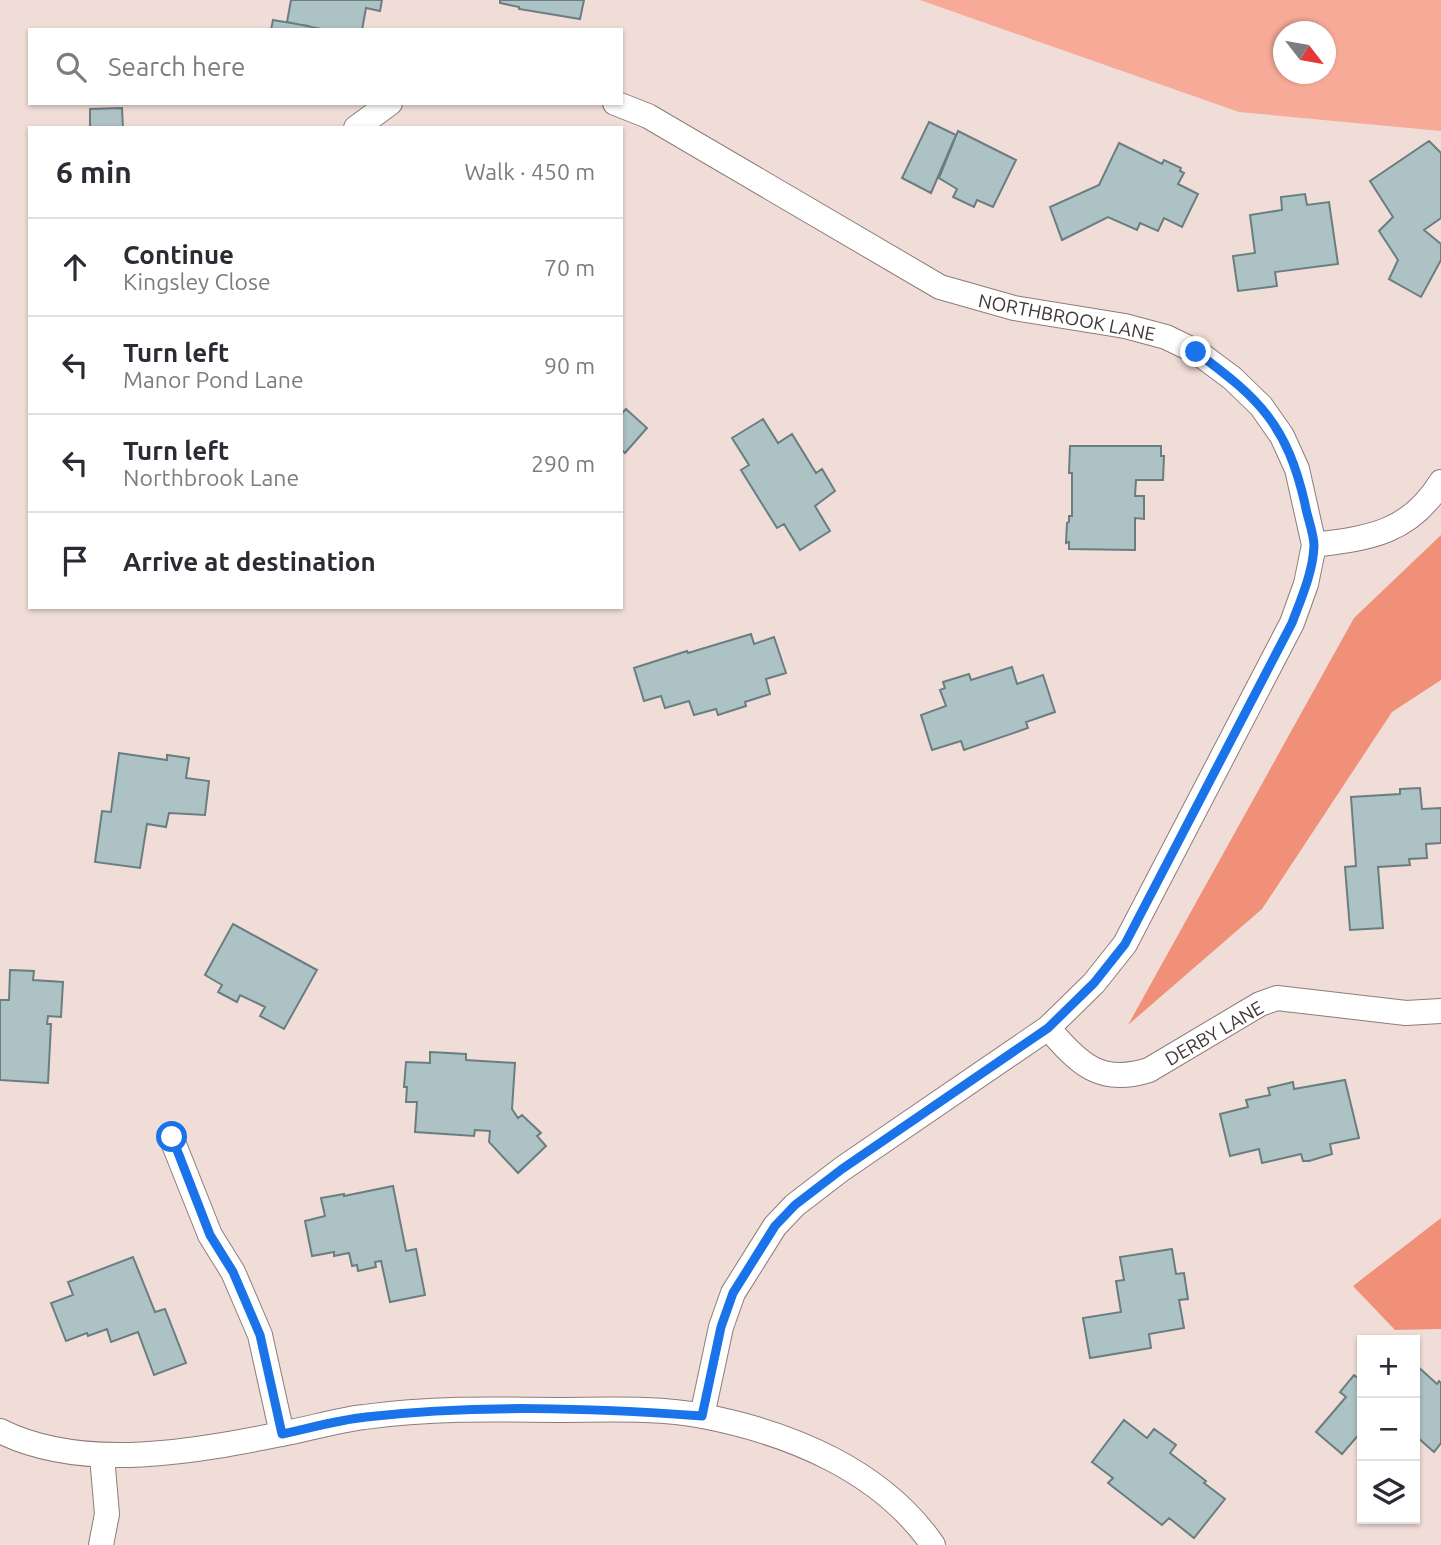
<!DOCTYPE html>
<meta charset="utf-8">
<style>
body{margin:0;font-family:Ubuntu,sans-serif;background:#f7f7f7;color:#2b2b33}
.controls{position:absolute;right:21px;bottom:21px;display:grid;overflow:hidden;border-radius:0px;box-shadow:0 2px 5px #0004}
.controls button{width:63px;height:63px;display:grid;place-items:center;padding:0;border:0;border-bottom:2px solid #e1e1e2;background:#fff;color:#2b2b33;font:35px sans-serif}
.compass{position:absolute;left:1273px;top:21px;width:63px;height:63px;border-radius:50%;background:#fff;box-shadow:0 2px 5px #0004;rotate:121deg}
.stop{position:absolute;width:21px;height:21px;margin:-16px;border:5px solid #1a73e8;border-radius:50%;background:#fff}
.stop.end{background:#1a73e8;border-color:#fff;box-shadow:0 2px 7px #0008}
.list{margin:0;padding:0;list-style:none}
h2{display:flex;justify-content:space-between;align-items:center;height:91px;margin:0;padding:0 28px;font-size:30px}
h2 small{font-size:23px;font-weight:400;color:#7c7c81}
.list li{display:grid;grid-template-columns:46px 1fr auto;gap:21px;align-items:center;box-sizing:border-box;height:98px;padding:0 28px;border-top:2px solid #e1e1e2}
.list b{display:block;font-size:26px;white-space:nowrap}
.list p{margin:0;font-size:23px;white-space:nowrap;color:#7c7c81}
.list em{font-size:23px;font-style:normal;color:#7c7c81}
.icon{flex:none;width:38px;height:38px;fill:none;stroke:currentColor;stroke-width:2;stroke-linecap:round;stroke-linejoin:round}
.map{position:relative;flex:none;width:1441px;height:1545px;overflow:hidden}
.search{position:absolute;background:#fff;box-shadow:0 2px 5px #0004;left:28px;top:28px;width:595px;height:77px;display:flex;align-items:center;gap:18px;box-sizing:border-box;padding:0 24px;border-radius:0px;color:#7c7c81;font-size:26px}
.panel{position:absolute;background:#fff;box-shadow:0 2px 5px #0004;left:28px;top:126px;width:595px;height:483px;border-radius:0px}
.map>svg:first-child{display:block}
.green{fill:#f6aa97;fill-rule:evenodd}
.forest{fill:#f09079}
.building{fill:#adc2c5;stroke:#6a7e80;stroke-width:2}
.lines{fill:none;stroke-linecap:round;stroke-linejoin:round}
.street-casing{stroke:#8e7c78;stroke-width:26}
.street{stroke:#fff;stroke-width:24}
.route{stroke:#1a73e8;stroke-width:9}
.labels{text-anchor:middle;dominant-baseline:central;stroke-width:5;stroke-linejoin:round;paint-order:stroke}
.street-label{font-size:19px;fill:#403836;stroke:#fff}
</style>
<div class="map">
<svg width="1441" height="1545" viewBox="0 0 1441 1545">
<rect width="100%" height="100%" fill="#f1ddd8"/>
<path class="green" d="M 920,0 L 1441,0 L 1441,131 L 1239,112 ZM 1284,32 L 1326,32 L 1326,74 L 1284,74 Z"/>
<path class="forest" d="M 1441,535 L 1441,680 L 1392,712 L 1262,909 L 1128,1025 L 1354,618 Z
M 1441,1218 L 1441,1329 L 1395,1330 L 1353,1286 Z"/>
<path class="building" d="M 291,0 L 382,0 L 380,11 L 366,8 L 362,30 L 326,30 L 287,22 Z
M 500,0 L 584,0 L 580,19 L 519,9 L 519,7 L 500,3 Z
M 273,20 L 309,26 L 308,30 L 271,30 Z
M 122,108 L 123,128 L 90,128 L 90,109 Z
M 929,122 L 956,135 L 931,193 L 902,178 Z
M 958,131 L 1016,160 L 993,207 L 977,200 L 974,207 L 953,197 L 957,189 L 939,178 Z
M 1429,141 L 1441,153 L 1441,218 L 1424,230 L 1441,244 L 1441,260 L 1421,297 L 1389,279 L 1398,260 L 1379,231 L 1393,217 L 1370,181 Z
M 1119,143 L 1162,164 L 1164,160 L 1181,168 L 1180,171 L 1184,173 L 1178,184 L 1198,194 L 1182,227 L 1164,218 L 1158,231 L 1140,223 L 1137,230 L 1108,217 L 1062,240 L 1050,207 L 1099,185 Z
M 1305,194 L 1307,205 L 1329,202 L 1338,264 L 1275,272 L 1277,286 L 1238,291 L 1233,256 L 1255,253 L 1250,215 L 1282,210 L 1281,197 Z
M 626,409 L 647,428 L 625,453 L 621,449 L 621,414 Z
M 763,419 L 778,443 L 792,434 L 816,473 L 822,469 L 835,491 L 815,506 L 830,531 L 800,550 L 784,524 L 777,528 L 741,470 L 749,465 L 732,438 Z
M 1070,446 L 1161,446 L 1161,456 L 1164,456 L 1163,480 L 1136,480 L 1135,496 L 1144,496 L 1144,519 L 1135,518 L 1135,550 L 1069,549 L 1069,542 L 1066,543 L 1067,523 L 1069,522 L 1069,516 L 1072,516 L 1072,473 L 1069,473 Z
M 751,634 L 754,644 L 774,637 L 786,673 L 766,679 L 770,694 L 745,702 L 746,706 L 718,715 L 716,709 L 694,715 L 689,701 L 665,708 L 661,696 L 644,701 L 634,668 L 687,651 L 688,653 Z
M 1012,667 L 1017,684 L 1043,675 L 1055,712 L 1026,722 L 1028,728 L 964,750 L 961,741 L 932,750 L 921,715 L 946,706 L 940,690 L 945,688 L 943,682 L 969,674 L 971,680 Z
M 119,753 L 167,760 L 167,755 L 189,758 L 186,778 L 209,781 L 205,815 L 169,813 L 166,827 L 147,824 L 140,868 L 95,862 L 102,811 L 111,812 Z
M 1420,788 L 1422,809 L 1441,808 L 1441,843 L 1426,844 L 1427,858 L 1409,859 L 1410,865 L 1378,867 L 1383,928 L 1350,930 L 1345,867 L 1356,866 L 1351,797 L 1400,794 L 1400,789 Z
M 233,924 L 317,970 L 284,1029 L 260,1016 L 265,1007 L 240,995 L 237,1002 L 218,992 L 222,985 L 205,975 Z
M 10,970 L 34,971 L 33,980 L 63,982 L 61,1017 L 48,1016 L 47,1024 L 51,1024 L 48,1083 L 0,1080 L 0,1000 L 9,1000 Z
M 430,1052 L 466,1054 L 466,1060 L 515,1063 L 512,1109 L 518,1118 L 522,1115 L 541,1133 L 537,1136 L 546,1146 L 518,1173 L 489,1142 L 490,1131 L 475,1130 L 474,1136 L 415,1132 L 417,1102 L 406,1102 L 407,1087 L 404,1087 L 406,1062 L 430,1063 Z
M 1345,1080 L 1359,1138 L 1330,1144 L 1332,1154 L 1309,1161 L 1303,1161 L 1301,1154 L 1262,1163 L 1259,1149 L 1230,1156 L 1220,1114 L 1248,1107 L 1246,1100 L 1270,1095 L 1268,1088 L 1293,1082 L 1294,1089 Z
M 393,1186 L 406,1251 L 416,1249 L 425,1295 L 390,1302 L 381,1261 L 375,1262 L 376,1267 L 358,1271 L 357,1265 L 352,1266 L 349,1253 L 334,1256 L 334,1252 L 312,1256 L 305,1221 L 325,1216 L 321,1198 L 344,1194 L 344,1196 Z
M 1172,1249 L 1176,1274 L 1184,1273 L 1188,1299 L 1179,1300 L 1184,1328 L 1149,1334 L 1151,1348 L 1090,1358 L 1083,1318 L 1121,1312 L 1116,1281 L 1124,1280 L 1120,1257 Z
M 133,1257 L 155,1312 L 165,1309 L 186,1363 L 154,1375 L 138,1332 L 111,1342 L 107,1329 L 88,1336 L 87,1333 L 66,1341 L 51,1303 L 73,1295 L 68,1282 Z
M 1415,1364 L 1437,1384 L 1439,1381 L 1441,1383 L 1441,1443 L 1434,1452 L 1417,1437 L 1415,1440 Z
M 1354,1375 L 1362,1381 L 1362,1431 L 1342,1454 L 1316,1432 L 1346,1397 L 1340,1392 Z
M 1124,1420 L 1147,1438 L 1154,1429 L 1176,1445 L 1170,1453 L 1206,1481 L 1204,1483 L 1225,1499 L 1194,1538 L 1169,1518 L 1162,1525 L 1108,1483 L 1113,1478 L 1092,1462 Z"/>
<g class="lines">
<defs>
<path id="street" d="M 615,103 L 648,116 L 940,287 L 1014,308 L 1125,326 L 1166,337 L 1197,352 L 1232,378 L 1261,406 L 1282,436 L 1297,469 L 1314,545 L 1306,584 L 1292,623 L 1125,944 L 1094,983 L 1048,1028 L 842,1169 L 795,1205 L 775,1226 L 733,1293 L 721,1327 L 702,1416
M 356,128 L 390,103
M 1314,545 C 1368,538 1409,534 1441,482
M 1048,1028 C 1079,1063 1099,1086 1149,1070 L 1260,1004 L 1277,998 L 1406,1013 L 1441,1011
M 171,1137 L 210,1235 L 233,1272 L 260,1335 L 282,1434
M 0,1431 C 84,1473 198,1451 286,1433 C 312,1428 338,1420 364,1417 C 428,1408 491,1409 555,1410 C 602,1410 658,1407 703,1416 C 790,1433 881,1470 933,1545
M 101,1545 L 107,1514 L 102,1456"/>
</defs>
<use href="#street" class="street-casing"/>
<use href="#street" class="street"/>
</g>
<g class="lines">
<path class="route" d="M 172,1137 L 210,1235 L 233,1272 L 260,1335 L 282,1434 C 310,1428 338,1420 366,1417 C 477,1404 590,1408 702,1416 L 721,1327 L 733,1293 L 775,1226 L 795,1205 L 842,1169 L 1048,1028 L 1094,983 L 1125,944 L 1292,623 C 1301,599 1313,572 1314,546 C 1314,533 1307,517 1305,504 C 1287,425 1260,399 1196,352"/>
</g>
<g class="labels">
<g class="street-label">
<text transform="translate(1067 317) rotate(11)">NORTHBROOK LANE</text>
<text transform="translate(1214 1033) rotate(-30)">DERBY LANE</text>
</g>
</g>
</svg>
<div class="controls">
<button>+</button>
<button>−</button>
<button><svg class="icon" aria-label="layers" viewBox="0 0 24 24"><path d="M12 4l9 5-9 5-9-5zM3 14l9 5 9-5"/></svg></button>
</div>
<svg class="compass" viewBox="-18 -18 36 36"><path d="M0-13l5 13h-10z" fill="#e53935"/><path d="M0 13l5-13h-10z" fill="#7c7c81"/></svg>
<div class="stop" style="left:172px;top:1137px"></div>
<div class="stop end" style="left:1196px;top:352px"></div>
<div class="search"><svg class="icon" aria-label="search" viewBox="0 0 24 24"><circle cx="10" cy="10" r="6"/><path d="M15 15l6 6"/></svg>Search here</div>
<section class="panel">
<h2>6 min<small>Walk · 450 m</small></h2>
<ul class="list">
<li><svg class="icon" aria-label="ahead" viewBox="0 0 24 24"><path d="M12 20V5M6 11l6-6 6 6"/></svg><div><b>Continue</b><p>Kingsley Close</p></div><em>70 m</em></li>
<li><svg class="icon" aria-label="left" viewBox="0 0 24 24"><path d="M17 20v-9H6M10 6l-5 5 5 5"/></svg><div><b>Turn left</b><p>Manor Pond Lane</p></div><em>90 m</em></li>
<li><svg class="icon" aria-label="left" viewBox="0 0 24 24"><path d="M17 20v-9H6M10 6l-5 5 5 5"/></svg><div><b>Turn left</b><p>Northbrook Lane</p></div><em>290 m</em></li>
<li><svg class="icon" aria-label="arrive" viewBox="0 0 24 24"><path d="M6 21V4h12l-3 4 3 4H6"/></svg><div><b>Arrive at destination</b></div></li>
</ul>
</section>
</div>
